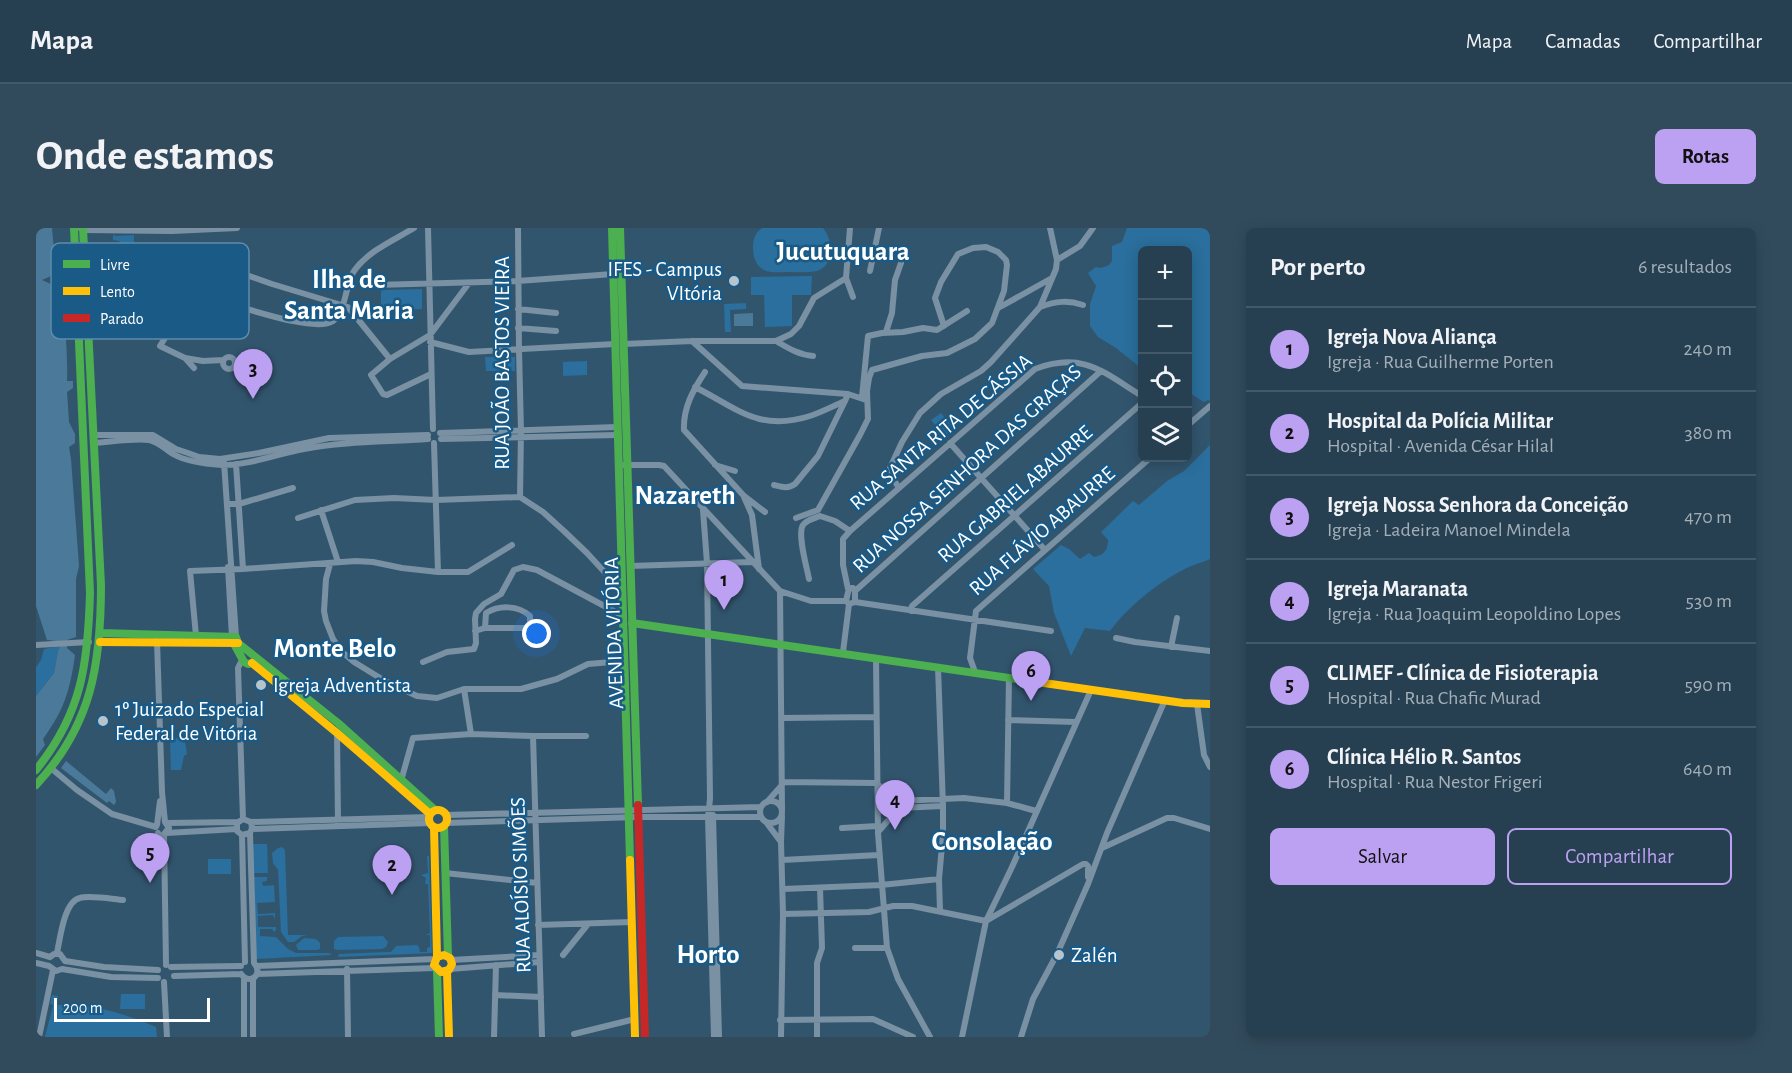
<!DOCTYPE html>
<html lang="pt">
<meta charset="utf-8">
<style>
body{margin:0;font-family:"Alegreya Sans",sans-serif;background:#324b5c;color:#f1f3f6}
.controls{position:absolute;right:18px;top:18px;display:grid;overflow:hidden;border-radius:9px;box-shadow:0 3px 15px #0003}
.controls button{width:54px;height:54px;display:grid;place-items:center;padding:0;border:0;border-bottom:2px solid #425969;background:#264052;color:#f1f3f6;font:30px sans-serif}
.scale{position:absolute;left:18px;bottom:15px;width:156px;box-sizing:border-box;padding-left:6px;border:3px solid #fff;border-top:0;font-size:16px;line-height:21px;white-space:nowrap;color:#fff;-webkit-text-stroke:4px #195a87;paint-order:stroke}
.you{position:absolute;left:501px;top:406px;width:21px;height:21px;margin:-15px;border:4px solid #fff;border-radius:50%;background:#1a73e8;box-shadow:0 0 0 9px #1a73e833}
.badge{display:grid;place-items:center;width:39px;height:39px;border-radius:50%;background:#bca0f2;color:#111;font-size:20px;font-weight:700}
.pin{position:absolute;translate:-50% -50px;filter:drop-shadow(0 2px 3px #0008)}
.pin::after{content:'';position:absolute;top:32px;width:21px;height:18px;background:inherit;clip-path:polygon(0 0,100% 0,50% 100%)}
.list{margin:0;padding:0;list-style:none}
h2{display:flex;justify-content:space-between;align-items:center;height:78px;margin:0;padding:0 24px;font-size:26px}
h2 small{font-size:20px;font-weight:400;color:#a4afb8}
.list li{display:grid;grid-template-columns:39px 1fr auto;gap:18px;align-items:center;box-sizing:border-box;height:84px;padding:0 24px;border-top:2px solid #425969}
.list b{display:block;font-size:22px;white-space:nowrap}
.list p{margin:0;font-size:20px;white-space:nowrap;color:#a4afb8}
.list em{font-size:20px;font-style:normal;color:#a4afb8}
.actions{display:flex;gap:12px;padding:18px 24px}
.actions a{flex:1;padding:14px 0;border:2px solid #bca0f2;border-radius:9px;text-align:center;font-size:21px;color:#bca0f2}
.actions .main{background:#bca0f2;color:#111}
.icon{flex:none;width:33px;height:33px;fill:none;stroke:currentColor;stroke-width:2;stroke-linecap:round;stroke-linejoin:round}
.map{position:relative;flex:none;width:1174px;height:809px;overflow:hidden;border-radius:9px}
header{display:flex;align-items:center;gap:36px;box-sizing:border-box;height:84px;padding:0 30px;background:#264052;border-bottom:2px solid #425969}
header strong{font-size:28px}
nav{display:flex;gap:33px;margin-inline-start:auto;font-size:21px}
.intro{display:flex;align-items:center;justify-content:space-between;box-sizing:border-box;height:144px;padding:0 36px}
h1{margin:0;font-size:42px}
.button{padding:15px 27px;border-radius:9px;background:#bca0f2;color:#111;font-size:21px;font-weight:700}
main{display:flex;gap:36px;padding:0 36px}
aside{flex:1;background:#264052;border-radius:9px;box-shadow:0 3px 15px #0003}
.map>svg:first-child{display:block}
.green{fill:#2a6f9d}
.water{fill:#4b799a}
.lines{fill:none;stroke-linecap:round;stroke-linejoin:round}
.street{stroke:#7991a3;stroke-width:6}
.fast{stroke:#4caf50;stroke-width:8}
.slow{stroke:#ffc107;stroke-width:8}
.jam{stroke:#c62828;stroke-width:8}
.poi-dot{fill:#b7c4cc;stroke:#195a87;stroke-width:2}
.labels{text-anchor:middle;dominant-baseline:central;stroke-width:5;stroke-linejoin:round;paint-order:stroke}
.poi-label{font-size:21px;fill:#fff;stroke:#195a87;text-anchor:start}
.street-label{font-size:21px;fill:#fff;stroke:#195a87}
.district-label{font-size:27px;font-weight:bold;fill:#fff;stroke:#195a87}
.key{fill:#195a87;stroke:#5e8cab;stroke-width:1.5}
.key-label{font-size:16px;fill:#fff}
</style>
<header>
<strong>Mapa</strong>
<nav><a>Mapa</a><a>Camadas</a><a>Compartilhar</a></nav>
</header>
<div class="intro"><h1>Onde estamos</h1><a class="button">Rotas</a></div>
<main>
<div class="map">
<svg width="1174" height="809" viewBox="0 0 1174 809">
<rect width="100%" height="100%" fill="#32556e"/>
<path class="green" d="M 726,0 L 787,0 C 797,12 800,36 781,43 C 772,45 761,44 753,44 C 746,44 736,45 730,43 C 720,39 717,29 717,20 C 717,11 719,5 726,0 Z
M 1091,0 L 1174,0 L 1174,173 L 1172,172 L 1168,174 L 1152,164 L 1152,22 L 1106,22 L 1106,141 L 1080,120 L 1062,109 L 1054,98 L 1054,76 L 1060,58 L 1052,45 L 1060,39 L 1065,40 L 1073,37 L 1076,33 L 1076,18 L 1086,14 Z
M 79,6 L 79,8 L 98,7 L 98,20 L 95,22 L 96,47 L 56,48 L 56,42 L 54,44 L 56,40 L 64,48 L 69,48 L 71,46 L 73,48 L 82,47 L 86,39 L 85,16 L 83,13 L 77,12 L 77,8 Z
M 776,48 L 775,67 L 756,67 L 756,98 L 729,99 L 728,67 L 715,67 L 715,49 Z
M 386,61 L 386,81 L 345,82 L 345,62 Z
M 710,75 L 710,81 L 694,82 L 695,104 L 689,104 L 688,76 Z
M 449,129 L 479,129 L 479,143 L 450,143 Z
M 551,133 L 551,147 L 527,148 L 527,134 Z
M 905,185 L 918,201 L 909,209 L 895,192 Z
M 1174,217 L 1174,331 C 1165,335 1155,337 1147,342 C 1121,355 1091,380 1074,403 L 1049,400 L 1035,428 L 1018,385 L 1013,358 L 997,341 L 1025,317 L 1033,321 L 1044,331 L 1053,325 L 1058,329 C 1068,327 1072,322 1072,312 L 1065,304 L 1097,273 L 1103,277 L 1131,253 L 1148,243 Z
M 24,418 L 22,423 L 18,445 L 0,468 L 0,439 L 5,432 L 8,421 Z
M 137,510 L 142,510 L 149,514 L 151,526 L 148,528 L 145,542 L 135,542 L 134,512 Z
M 216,616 L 231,616 L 232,645 L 218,645 Z
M 242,620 L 246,619 L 249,622 L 252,707 L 271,707 L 266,708 L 258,714 L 252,714 L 245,704 L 242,642 L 237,635 L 236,625 Z
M 391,628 L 393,628 L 396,725 L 302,729 L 303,726 L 351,724 L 355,724 L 360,718 L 381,717 L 383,719 L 384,724 L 391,724 L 391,720 L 394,719 L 394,707 L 390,707 L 394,705 L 392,656 L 389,656 L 390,650 L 385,647 L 392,645 Z
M 172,631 L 195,631 L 195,646 L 172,646 Z
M 218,649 L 231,649 L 231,653 L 226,654 L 227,658 L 238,657 L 239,674 L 221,675 L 222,686 L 239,685 L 239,691 L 237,687 L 222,688 L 222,699 L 240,699 L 240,702 L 238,704 L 236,701 L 224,701 L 224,708 L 240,709 L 252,721 L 260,725 L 293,725 L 296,727 L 220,731 Z
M 347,708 L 352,714 L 350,719 L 346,721 L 302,722 L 298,721 L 298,713 L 302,709 Z
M 268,710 L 280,711 L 284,715 L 284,721 L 281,722 L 262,722 L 260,717 Z
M 85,766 L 109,766 L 109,781 L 84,781 Z
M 16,767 L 22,768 L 21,777 C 57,776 88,785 120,799 L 121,809 L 9,809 L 17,777 L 14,776 Z"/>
<path class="water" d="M 0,0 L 16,0 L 19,33 L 15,48 L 6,52 C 10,54 16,56 19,59 C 30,73 32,134 31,153 L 37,153 L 37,160 L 31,164 L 33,194 L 39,206 L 39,215 L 33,219 L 35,231 L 43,338 L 40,351 L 40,409 L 31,412 L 31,420 L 39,427 C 34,463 28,482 7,511 L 9,517 L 0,529 L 0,468 L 18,445 L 22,423 L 24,418 L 20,413 L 11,412 L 0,378 Z
M 717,85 L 717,98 L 698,98 L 698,86 Z
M 30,533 L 70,566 L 75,560 L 78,563 L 80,574 L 78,577 L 73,573 L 71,575 L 25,540 Z"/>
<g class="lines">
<path class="street" d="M 44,0 L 47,2 L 136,3 L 201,0
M 392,0 L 397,201
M 482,0 L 483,122 L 485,203 L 484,269
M 814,0 L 810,50 L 817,69
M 1021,32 L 1044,18 L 1057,0
M 834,43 L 843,0
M 51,53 L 113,51 L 146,44 L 180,43 L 205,45 L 236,56 L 312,79 L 354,131
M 339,57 L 482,53 L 577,46
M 964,79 L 1016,50
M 1004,79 C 1020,73 1032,72 1047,77
M 482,81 L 520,85
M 482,100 L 520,103
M 850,104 L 856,85 L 859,52 L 865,35
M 656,113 L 706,158 L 812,166 L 830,172
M 740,113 C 752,120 763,127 777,128
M 394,114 L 433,124 L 579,116
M 588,116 L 656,113 L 740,113 L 755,106 L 763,98 L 778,70 L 810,50
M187 135a6 6 0 1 1 12 0a6 6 0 1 1-12 0Z
M 149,130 L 167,133 L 187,132
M 198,139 L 206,147 L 218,152
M 158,140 L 149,130 L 124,118 C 134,101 156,74 176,71 C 200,76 278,106 297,93 C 310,85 309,56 318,43 C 332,23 358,12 378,0
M 669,144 C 657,162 647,180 648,202 L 708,268 L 729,284
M 395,146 L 351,167 L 347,166 L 335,147 L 354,131 L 394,107 L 433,55
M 659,159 C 702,181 723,204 774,188 C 786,184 797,178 809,173 L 812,166
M 826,169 L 832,108 L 846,105 L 867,104 L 887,100 L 901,102 L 931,83
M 1152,197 L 1174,178
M 404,205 L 581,199
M 58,207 L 117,207 L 140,221 L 152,225 L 163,229 L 184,231 L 223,225 L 293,210 L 392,207
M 405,211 L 581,207
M 58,215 C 74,214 99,210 113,212 C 123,214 129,221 137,226 C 151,234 170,236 186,237 C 214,237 241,226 268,221 C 309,213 351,214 392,211
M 398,215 L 402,344
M 914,215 L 1009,322
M 188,234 L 200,409
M 200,236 L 207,341
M 588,237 L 623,237 L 628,238 L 744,363 L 775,373 L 810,373
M 679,237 L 699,243
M 738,257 C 746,259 752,261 759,256 L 782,228 L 809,173
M 863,260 L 854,246 L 854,240 L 866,214 L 884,185 L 905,166 L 945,143 L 955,134 L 1004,79 L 1020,41 L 1021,32 L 1014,0
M 708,269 L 716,287 L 723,341
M 191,276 L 203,276 L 257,260
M 285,282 L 302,334
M 667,282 L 671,335 L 674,571 L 672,589 L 678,809
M 784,288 L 799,293 L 814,303
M 262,290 L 319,272 L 358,270 L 400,272 L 484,269 L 507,284 L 529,304 L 551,325 L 586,363
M 760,290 L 782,282 L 824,207 L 832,191 L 831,163 L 833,150 L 836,142 L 886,128 L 911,125 L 939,111 L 956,95 L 968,63 L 971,37 L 970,32 L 962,24 L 950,19 L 937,20 L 922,26 L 905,54 L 899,70 L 908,98
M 294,336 L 290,351 L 288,383 L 290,393 L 297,411 L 305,423 L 318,434 L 349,453 L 381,468 L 401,470 L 428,461 L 485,461 L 521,451 L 552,436 L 588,433
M 594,338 L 716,334
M 192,339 L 196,409
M 773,351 C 771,340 761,306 767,297 C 770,292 779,290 784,288
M 813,360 L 817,360 L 819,363 L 819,374 L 813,376 L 810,373 Z
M 812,361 L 807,337 L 807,311 L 814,303 L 999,141 C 1047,123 1067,144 1106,168
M 744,363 L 746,582
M 819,363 L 1065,143
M 819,374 L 1015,403
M 875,383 L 876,378 L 1106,175
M 439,403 L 449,400 L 491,400 L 494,396 L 494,388 C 482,377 463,377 450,385 L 449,400
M 160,408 L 154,343 L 207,341 L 320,333 L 337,334 L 366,340 L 402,344 L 432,344 L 476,317
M 1080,410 L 1099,414 L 1174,423
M 121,413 L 126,564 L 129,594 L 133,600 L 128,606
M 0,417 L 53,414
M 1135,419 L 1141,390
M 807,424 L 813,376
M 840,430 L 842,605 L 851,720 L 862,751 L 894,809
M 206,432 L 202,440 L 207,591
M 387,434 L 411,424 L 438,421 L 440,415 L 439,391 L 440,385 L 448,376 L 465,366 L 478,342 L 487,339 L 501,342 L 587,388
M 902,439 L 907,578 L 907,606 L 903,651 L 904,683
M 939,444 L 934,430 L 940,383 L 1114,230
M 428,461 L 435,506
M 1161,476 L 1168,527 L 1174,539
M 746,490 L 840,489
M 972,492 L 1040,494
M 301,505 L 302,594
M 497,508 L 550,508
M 16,541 L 41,562 L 76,586 L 120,599
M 365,553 L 377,510 L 435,506 L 497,508 L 506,809
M 746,554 L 840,555 L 862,573 L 863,580 L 842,604
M724 584a11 11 0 1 1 22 0a11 11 0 1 1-22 0Z
M 862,573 L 928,570 L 971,575 L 1000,583
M 731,574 L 746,557
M 971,575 L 973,449
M 863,580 L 907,578
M 410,587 L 725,579
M 677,587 L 683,809
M 215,594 L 216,600 L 214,605 L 206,607 L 201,603 L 201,595 L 207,591 L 215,594 L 393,589
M 730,594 L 745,614
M 131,595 L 202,594
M 410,595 L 602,589 L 725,589
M 121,597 L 124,573
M 806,600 L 842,598
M 216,601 L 394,595
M 122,605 L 126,619
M 130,605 L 201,601
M 128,606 L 130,737
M 206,607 L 209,734
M 1066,620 L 1131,590 L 1138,590 L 1174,601
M 746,632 L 843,627
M 409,645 L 501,655
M 747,661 L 845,657 L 903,651
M 747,686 L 833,684 L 857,678 L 876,678 L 950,693 L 1047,636 L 1050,636 L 1052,638 L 1052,649
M 502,697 L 596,694
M 819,720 L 851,720
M 0,725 L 14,729
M 21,725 C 24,711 28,673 44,670 C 53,667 76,671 87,672
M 527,727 L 552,696
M 14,729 L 18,726 L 24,726 L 29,733
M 415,732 L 503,727
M 29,733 L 68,739 L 122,742
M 0,735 L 13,738 L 20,743 L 26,741 L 75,749 L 122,750
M 221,738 L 399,731
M 135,739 L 205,738
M 311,741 L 312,809
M 414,741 L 503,734
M 205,746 C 214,758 228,746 218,735 L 214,605
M 221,746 L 399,740
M 138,748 L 205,746
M 217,751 L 217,809
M 128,754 L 131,809
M 459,767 L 505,769
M 744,792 L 837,791 L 877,809
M 538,806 L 599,791
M 3,809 L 17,742
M 208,809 L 208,750
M 458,809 L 460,737
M 745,809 L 747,686 L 745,614 L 746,588
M 781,809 L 781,735 L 786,720 L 784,660
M 926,809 L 950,693 L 976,639 L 1055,462
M 985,809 L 997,771 L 1021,726 L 1052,656 L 1071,605 L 1129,472"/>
<path class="fast" d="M 576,0 L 594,632
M 584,0 L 602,577
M 596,395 L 1001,454
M 64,405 L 200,409 L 202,415 L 302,495 L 399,582
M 196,412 L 208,434 L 212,436 L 216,435
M 0,542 C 46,485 52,436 54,365 L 38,0
M 0,557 C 56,497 65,436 65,357 L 47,0
M 408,598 L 412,728
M 401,743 L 403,809"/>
<path class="slow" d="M 64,414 L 202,415
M 216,435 L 301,505 L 394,586
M 1001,454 L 1147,475 L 1174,476
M393 591a9 9 0 1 1 18 0a9 9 0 1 1-18 0Z
M 398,599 L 401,729 L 398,737 L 405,744 L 413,742 L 416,736 L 414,730 L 408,727 L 401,729
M 594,632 L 599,809
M 411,744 L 413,809"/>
<path class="jam" d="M 602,577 L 609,809"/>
</g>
<g class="poi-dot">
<circle cx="698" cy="53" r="6"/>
<circle cx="225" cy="457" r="6"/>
<circle cx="67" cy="493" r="6"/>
<circle cx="1023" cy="727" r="6"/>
</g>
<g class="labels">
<g class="poi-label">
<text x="686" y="41" text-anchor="end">IFES - Campus<tspan x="686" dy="24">VItória</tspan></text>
<text x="237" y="457">Igreja Adventista</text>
<text x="79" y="481">1º Juizado Especial<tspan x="79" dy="24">Federal de Vitória</tspan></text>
<text x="1035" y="727">Zalén</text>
</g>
<g class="street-label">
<text transform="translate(466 135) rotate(-90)">RUA JOÃO BASTOS VIEIRA</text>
<text transform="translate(905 204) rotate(-40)">RUA SANTA RITA DE CÁSSIA</text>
<text transform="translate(931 241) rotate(-42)">RUA NOSSA SENHORA DAS GRAÇAS</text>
<text transform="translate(979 266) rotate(-41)">RUA GABRIEL ABAURRE</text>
<text transform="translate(1006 303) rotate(-41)">RUA FLÁVIO ABAURRE</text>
<text transform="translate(578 405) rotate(-92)">AVENIDA VITÓRIA</text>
<text transform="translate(485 657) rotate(-92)">RUA ALOÍSIO SIMÕES</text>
</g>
<g class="district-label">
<text x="807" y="23">Jucutuquara</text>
<text x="313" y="51">Ilha de<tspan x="313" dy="31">Santa Maria</tspan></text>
<text x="649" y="267">Nazareth</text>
<text x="299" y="420">Monte Belo</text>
<text x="956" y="613">Consolação</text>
<text x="672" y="726">Horto</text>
</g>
</g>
<rect x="15" y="15" width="198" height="96" rx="9" class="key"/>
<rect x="27" y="32" width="27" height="8" fill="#4caf50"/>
<rect x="27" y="59" width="27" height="8" fill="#ffc107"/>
<rect x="27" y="86" width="27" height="8" fill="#c62828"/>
<g class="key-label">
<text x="64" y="42">Livre</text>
<text x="64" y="69">Lento</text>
<text x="64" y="96">Parado</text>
</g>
</svg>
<div class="controls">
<button>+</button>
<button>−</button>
<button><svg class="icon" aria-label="locate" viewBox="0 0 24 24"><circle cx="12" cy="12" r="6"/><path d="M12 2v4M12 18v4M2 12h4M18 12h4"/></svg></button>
<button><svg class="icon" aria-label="layers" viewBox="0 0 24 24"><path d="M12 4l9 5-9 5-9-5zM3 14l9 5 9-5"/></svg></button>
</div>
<div class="scale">200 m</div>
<div class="you"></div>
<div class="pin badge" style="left:688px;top:382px">1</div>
<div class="pin badge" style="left:356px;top:667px">2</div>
<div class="pin badge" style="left:217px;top:171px">3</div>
<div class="pin badge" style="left:859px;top:602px">4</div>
<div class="pin badge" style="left:114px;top:655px">5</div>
<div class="pin badge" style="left:995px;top:473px">6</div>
</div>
<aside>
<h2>Por perto<small>6 resultados</small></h2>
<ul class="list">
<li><span class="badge">1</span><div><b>Igreja Nova Aliança</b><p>Igreja · Rua Guilherme Porten</p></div><em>240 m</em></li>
<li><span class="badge">2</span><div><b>Hospital da Polícia Militar</b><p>Hospital · Avenida César Hilal</p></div><em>380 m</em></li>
<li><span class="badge">3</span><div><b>Igreja Nossa Senhora da Conceição</b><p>Igreja · Ladeira Manoel Mindela</p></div><em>470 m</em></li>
<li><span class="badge">4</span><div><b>Igreja Maranata</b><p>Igreja · Rua Joaquim Leopoldino Lopes</p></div><em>530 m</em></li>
<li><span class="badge">5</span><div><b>CLIMEF - Clínica de Fisioterapia</b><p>Hospital · Rua Chafic Murad</p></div><em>590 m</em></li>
<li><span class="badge">6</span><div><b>Clínica Hélio R. Santos</b><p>Hospital · Rua Nestor Frigeri</p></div><em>640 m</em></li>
</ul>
<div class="actions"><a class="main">Salvar</a><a>Compartilhar</a></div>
</aside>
</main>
